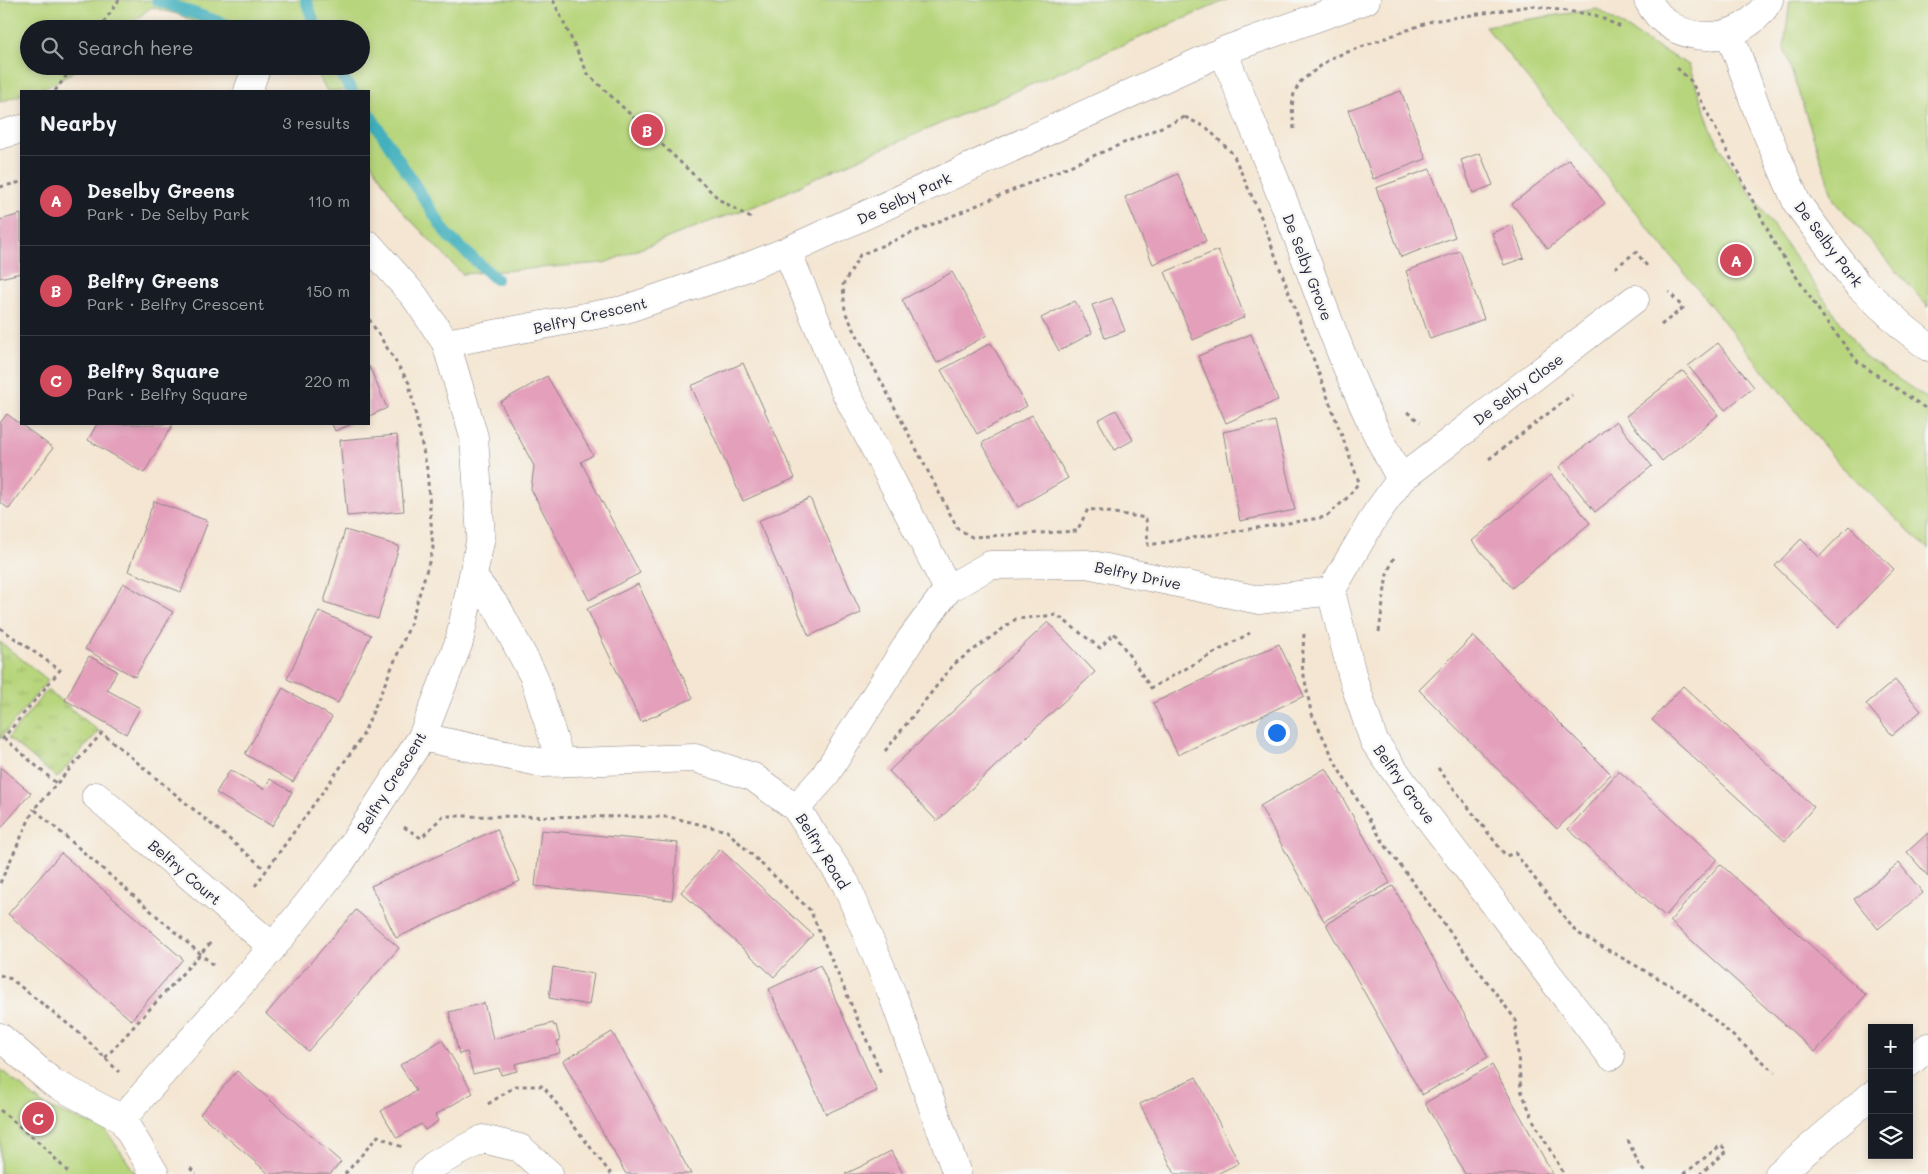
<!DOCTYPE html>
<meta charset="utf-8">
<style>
body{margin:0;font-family:Mali,sans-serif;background:#20242c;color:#f1f3f6}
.controls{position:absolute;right:15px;bottom:15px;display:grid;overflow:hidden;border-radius:0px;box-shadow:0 2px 8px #0003}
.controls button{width:45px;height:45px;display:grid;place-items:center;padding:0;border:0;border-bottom:1px solid #363941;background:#171b24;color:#f1f3f6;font:25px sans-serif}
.you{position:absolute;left:1276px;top:732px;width:18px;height:18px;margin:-12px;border:4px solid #fff;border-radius:50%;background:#1a73e8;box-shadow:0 0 0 8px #1a73e833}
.badge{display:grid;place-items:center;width:32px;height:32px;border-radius:50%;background:#d1495b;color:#fff;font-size:16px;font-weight:700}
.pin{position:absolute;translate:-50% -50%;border:2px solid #fff;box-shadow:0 1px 5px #0006}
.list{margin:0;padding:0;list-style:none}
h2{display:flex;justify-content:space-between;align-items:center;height:65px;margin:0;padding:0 20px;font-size:21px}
h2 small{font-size:16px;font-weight:400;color:#9ea1a6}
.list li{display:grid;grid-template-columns:32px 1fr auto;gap:15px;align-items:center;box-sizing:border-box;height:90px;padding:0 20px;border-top:1px solid #363941}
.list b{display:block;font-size:19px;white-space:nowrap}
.list p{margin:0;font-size:16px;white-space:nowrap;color:#9ea1a6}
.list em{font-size:16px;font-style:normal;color:#9ea1a6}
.icon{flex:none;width:28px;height:28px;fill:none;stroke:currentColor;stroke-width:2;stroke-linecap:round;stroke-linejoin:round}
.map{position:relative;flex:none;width:1928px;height:1174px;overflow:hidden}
.search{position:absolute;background:#171b24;box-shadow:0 2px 8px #0003;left:20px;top:20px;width:350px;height:55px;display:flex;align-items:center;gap:12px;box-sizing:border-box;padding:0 18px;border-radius:28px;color:#9ea1a6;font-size:19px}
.panel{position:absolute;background:#171b24;box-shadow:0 2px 8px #0003;left:20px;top:90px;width:350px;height:335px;border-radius:0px}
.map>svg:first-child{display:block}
.grass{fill:url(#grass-tufts);stroke:#6c7c5c}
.park{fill:#b7d57c;stroke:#6c7c5c}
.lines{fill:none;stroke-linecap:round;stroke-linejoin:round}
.stream{stroke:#42b0bd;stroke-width:12}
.building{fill:#e4a0bb}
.minor-casing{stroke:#8b8486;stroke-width:29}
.major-casing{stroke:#8b8486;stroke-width:29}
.path{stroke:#8b8486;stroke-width:3;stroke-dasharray:4 4;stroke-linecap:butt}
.minor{stroke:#fff;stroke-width:28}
.major{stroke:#fff;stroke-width:28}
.labels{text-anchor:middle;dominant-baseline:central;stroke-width:5;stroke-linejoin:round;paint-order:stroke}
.street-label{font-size:15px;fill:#22223b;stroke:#f6f6f2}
</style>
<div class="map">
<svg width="1928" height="1174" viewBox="0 0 1928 1174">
<defs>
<pattern id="grass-tufts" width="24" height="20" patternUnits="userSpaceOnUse" patternTransform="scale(1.25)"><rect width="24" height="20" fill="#b7d57c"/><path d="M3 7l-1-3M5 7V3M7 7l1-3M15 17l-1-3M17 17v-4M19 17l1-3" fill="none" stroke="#9db76c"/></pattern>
</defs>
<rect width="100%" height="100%" fill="#f6f6f2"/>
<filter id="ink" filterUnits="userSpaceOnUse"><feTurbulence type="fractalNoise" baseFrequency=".02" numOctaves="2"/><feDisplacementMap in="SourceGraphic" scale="10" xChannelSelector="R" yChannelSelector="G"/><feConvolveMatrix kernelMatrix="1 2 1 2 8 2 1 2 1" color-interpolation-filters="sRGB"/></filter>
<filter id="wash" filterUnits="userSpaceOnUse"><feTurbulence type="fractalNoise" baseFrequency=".0096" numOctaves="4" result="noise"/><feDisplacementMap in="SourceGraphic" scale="20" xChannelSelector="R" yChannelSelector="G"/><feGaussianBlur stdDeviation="1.12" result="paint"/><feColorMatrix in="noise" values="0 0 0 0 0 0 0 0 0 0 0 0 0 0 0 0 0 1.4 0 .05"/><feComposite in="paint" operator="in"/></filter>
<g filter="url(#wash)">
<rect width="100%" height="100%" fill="#f4e6d2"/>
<path class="grass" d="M 0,642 L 48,680 L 0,739 Z
M 47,690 L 99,731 L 57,778 L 8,738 Z"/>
<path class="park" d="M 0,0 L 1227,0 L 833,170 L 768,201 L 706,223 L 604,263 L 462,274 L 401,210 L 369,159 L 369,91 L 327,91 L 312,66 L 361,66 L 361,29 L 209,29 L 180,15 L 151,7 L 125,29 L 29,29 L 29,66 L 79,66 C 62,81 45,91 21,91 L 21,95 L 0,102 Z
M 1790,0 L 1928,0 L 1928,307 L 1834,200 L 1784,48 Z
M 1597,9 L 1651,44 L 1689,65 L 1712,132 L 1730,164 L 1864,356 L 1928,399 L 1928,549 L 1837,462 L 1485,26 Z
M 0,1069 L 46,1107 L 105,1129 L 136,1174 L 0,1174 Z"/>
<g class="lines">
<path class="stream" d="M 157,0 L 238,29
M 306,0 L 316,29
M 335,66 L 352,91
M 369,114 L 448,236 L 496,279"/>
</g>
<g id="blocks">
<path class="building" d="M 1401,91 L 1426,159 L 1373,179 L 1348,110 Z
M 1480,153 L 1493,185 L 1473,193 L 1461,160 Z
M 1569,159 L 1605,203 L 1548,249 L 1512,204 Z
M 1430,169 L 1455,237 L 1401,257 L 1376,188 Z
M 1178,174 L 1206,241 L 1153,264 L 1125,197 Z
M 21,214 L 21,273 L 0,278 L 0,220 Z
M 1512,225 L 1524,258 L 1504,265 L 1492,233 Z
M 1218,250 L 1245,317 L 1193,340 L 1165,272 Z
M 1460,251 L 1484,319 L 1430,339 L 1406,271 Z
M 952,272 L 987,335 L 937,363 L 902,300 Z
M 1112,298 L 1125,331 L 1105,338 L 1092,305 Z
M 1075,301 L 1092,333 L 1059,351 L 1041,318 Z
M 1251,334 L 1278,400 L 1226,423 L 1198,356 Z
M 991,343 L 1027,406 L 977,434 L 941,370 Z
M 1718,343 L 1754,387 L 1725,410 L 1688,366 Z
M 743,363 L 795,478 L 743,501 L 691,386 Z
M 369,366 L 387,408 L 369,416 Z
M 1683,371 L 1718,415 L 1662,461 L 1626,416 Z
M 547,376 L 593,455 L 581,462 L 640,573 L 589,600 L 531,489 L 534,466 L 500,402 Z
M 1116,410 L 1133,440 L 1115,450 L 1098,420 Z
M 7,414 L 53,448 L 9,509 L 0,502 L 0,423 Z
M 1032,415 L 1068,478 L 1018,507 L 982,443 Z
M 1275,421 L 1295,510 L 1240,521 L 1223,432 Z
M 1616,421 L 1652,466 L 1595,512 L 1559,467 Z
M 97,424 L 173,424 L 144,473 L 88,440 Z
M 332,424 L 352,424 L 335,431 Z
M 397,435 L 404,511 L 347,516 L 340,440 Z
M 1551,475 L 1590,523 L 1512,588 L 1472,541 Z
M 810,498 L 861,613 L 809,636 L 758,521 Z
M 154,501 L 208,521 L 181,592 L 128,571 Z
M 1849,526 L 1894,569 L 1838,627 L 1775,566 L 1801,539 L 1819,557 Z
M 345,530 L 399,546 L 378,619 L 324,602 Z
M 123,583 L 173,612 L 135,677 L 85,649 Z
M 638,584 L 693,698 L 641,722 L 587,609 Z
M 319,611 L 371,635 L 338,703 L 287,679 Z
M 1048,622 L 1095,672 L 937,821 L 889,771 Z
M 1473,636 L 1611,774 L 1557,829 L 1419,690 Z
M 1279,644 L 1304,696 L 1178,755 L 1153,703 Z
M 89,656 L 117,671 L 107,690 L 140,708 L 126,734 L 65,700 Z
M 1895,680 L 1921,711 L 1892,735 L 1866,704 Z
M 1683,686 L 1814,807 L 1785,841 L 1652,720 Z
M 283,688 L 332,717 L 293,782 L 245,754 Z
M 0,767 L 31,793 L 0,829 Z
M 1326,768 L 1390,883 L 1324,921 L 1260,806 Z
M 230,770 L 264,789 L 270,779 L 292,792 L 272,826 L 216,793 Z
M 1619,771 L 1717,859 L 1665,916 L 1568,829 Z
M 497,829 L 520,881 L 396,938 L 371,886 Z
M 541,830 L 678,843 L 672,900 L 535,886 Z
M 1928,833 L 1928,876 L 1907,852 Z
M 720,849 L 813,935 L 774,977 L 681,892 Z
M 61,853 L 183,959 L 131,1020 L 8,914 Z
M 1899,863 L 1923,893 L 1878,929 L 1854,899 Z
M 1720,864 L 1866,995 L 1815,1052 L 1670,921 Z
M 1393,886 L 1488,1057 L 1422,1095 L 1326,924 Z
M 356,910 L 399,948 L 308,1051 L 266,1014 Z
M 820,965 L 877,1091 L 826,1114 L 769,989 Z
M 553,967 L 594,974 L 589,1005 L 549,998 Z
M 484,1003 L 493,1039 L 553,1023 L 554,1026 L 556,1025 L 560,1041 L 557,1041 L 560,1053 L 515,1064 L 517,1071 L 501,1075 L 499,1068 L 473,1074 L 467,1052 L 459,1054 L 449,1012 Z
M 612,1032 L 644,1088 L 691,1174 L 626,1174 L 563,1061 Z
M 442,1040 L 473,1093 L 435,1115 L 438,1121 L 425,1130 L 421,1124 L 397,1138 L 381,1111 L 416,1091 L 400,1065 Z
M 1492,1065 L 1540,1151 L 1553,1174 L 1465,1174 L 1425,1103 Z
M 237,1071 L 341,1162 L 330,1174 L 269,1174 L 200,1114 Z
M 1196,1077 L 1239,1163 L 1217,1174 L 1175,1174 L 1140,1104 Z
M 891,1151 L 903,1174 L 845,1174 L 862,1166 Z"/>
</g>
</g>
<g filter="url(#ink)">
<use href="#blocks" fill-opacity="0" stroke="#8b8486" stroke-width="1"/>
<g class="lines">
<defs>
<path id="minor" d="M 1648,0 C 1672,49 1744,47 1769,0
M 1730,34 L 1759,115 L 1797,203 L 1857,284 L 1902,326 L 1928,347
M 1223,51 C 1248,114 1274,176 1298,238 C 1328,320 1357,403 1401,479
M 248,91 L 257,66
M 0,135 L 21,129
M 787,251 L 845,391 L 948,589
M 446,343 L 623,310 L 737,271 L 787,251 L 1223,51 L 1366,0
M 473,577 L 498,609 L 534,677 L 561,763
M 422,737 L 543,763 L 695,758 L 753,777 L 796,808 L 846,884 L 893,996 L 957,1174
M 96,796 L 273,947
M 796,808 L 824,777 L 911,639 L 948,589 L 990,565 L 1087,564 L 1259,600 L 1331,591
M 0,1037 L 52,1082 L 122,1119 L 155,1174
M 1611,1056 L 1415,800 L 1374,741 L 1354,682 L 1331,591 L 1376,514 L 1401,479 L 1635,299
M 122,1119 L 273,947 L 341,862 L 422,737 L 459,642 L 481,537 L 474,437 L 446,343 L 415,297 L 369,245
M 426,1174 L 437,1163 L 483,1139 L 520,1148 L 549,1174"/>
<path id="major" d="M 1909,1063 L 1928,1047
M 1779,1174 L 1872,1095"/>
</defs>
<use href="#minor" class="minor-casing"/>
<use href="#major" class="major-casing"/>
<path class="path" d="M 553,0 L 588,74 L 720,200 L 754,220
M 99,29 L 119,0
M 1677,68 L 1691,81 L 1777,248 L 1826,321 L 1858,362 L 1928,410
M 55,91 L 73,66
M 1185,117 L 1207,128 L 1233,154 L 1261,217 L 1359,482 L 1348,497 L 1326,517 L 1148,545 L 1146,518 L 1088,509 L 1077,531 L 972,537 L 958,529 L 845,312 L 843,285 L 860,255 Z
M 1294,129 L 1292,107 L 1294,93 L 1301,81 L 1331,58 L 1432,21 L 1531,6 L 1595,15 L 1623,28
M 0,187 L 21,182
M 1615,268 L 1636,252 L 1647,266
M 1661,325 L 1683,308 L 1669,292
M 1407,412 L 1420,422
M 1489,459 L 1572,395
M 0,628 L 60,670 L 0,742
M 1379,632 L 1387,574 L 1395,555
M 1304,634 L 1302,665 L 1311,712 L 1339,770 L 1385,845 L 1515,1019 L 1521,1090 L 1535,1124 L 1564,1174
M 4,738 L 56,783
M 885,751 L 954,664 L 1016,619 L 1057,615 L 1100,648 L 1114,633 L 1151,688 L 1250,633
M 1438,768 L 1506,856 L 1515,853 L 1576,932 L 1681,991 L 1775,1072
M 404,827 L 421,838 L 443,816 L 670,817 L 727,831 L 810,910 L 881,1073
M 0,883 L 34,809
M 255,886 L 362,737 L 410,625 L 433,549 L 427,469 L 409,383 L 369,319
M 213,965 L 34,809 L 102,733 L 265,869
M 0,975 L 11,979 L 83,1036 L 119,1072
M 105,1058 L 213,940
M 488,1104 L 516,1086 L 543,1086 L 611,1174
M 0,1110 L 42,1145 L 70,1174
M 1628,1140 L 1640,1167 L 1647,1174
M 190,1168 L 196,1174
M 345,1174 L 378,1136 L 402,1147
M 1684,1174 L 1721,1145 L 1727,1151 L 1700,1174"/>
<use href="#minor" class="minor"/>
<use href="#major" class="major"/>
</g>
</g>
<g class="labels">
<g class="street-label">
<text transform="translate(904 198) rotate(-25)">De Selby Park</text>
<text transform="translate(1829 244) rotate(53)">De Selby Park</text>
<text transform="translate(1308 267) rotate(69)">De Selby Grove</text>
<text transform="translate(590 315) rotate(-13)">Belfry Crescent</text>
<text transform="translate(1518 389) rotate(-37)">De Selby Close</text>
<text transform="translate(1138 575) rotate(12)">Belfry Drive</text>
<text transform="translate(391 782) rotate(-58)">Belfry Crescent</text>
<text transform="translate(1405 784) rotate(54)">Belfry Grove</text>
<text transform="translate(823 851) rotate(58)">Belfry Road</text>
<text transform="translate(185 872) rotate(41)">Belfry Court</text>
</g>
</g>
</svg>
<div class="controls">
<button>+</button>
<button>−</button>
<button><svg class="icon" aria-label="layers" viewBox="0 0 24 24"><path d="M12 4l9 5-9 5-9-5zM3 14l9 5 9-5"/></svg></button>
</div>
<div class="you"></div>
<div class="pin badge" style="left:1736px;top:260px">A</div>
<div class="pin badge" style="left:647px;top:130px">B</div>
<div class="pin badge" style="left:38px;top:1118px">C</div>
<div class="search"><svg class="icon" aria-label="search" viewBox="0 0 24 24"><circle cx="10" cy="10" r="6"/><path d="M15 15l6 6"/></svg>Search here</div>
<section class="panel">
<h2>Nearby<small>3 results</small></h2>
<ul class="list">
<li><span class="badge">A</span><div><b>Deselby Greens</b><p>Park · De Selby Park</p></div><em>110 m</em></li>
<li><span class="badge">B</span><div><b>Belfry Greens</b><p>Park · Belfry Crescent</p></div><em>150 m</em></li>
<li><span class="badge">C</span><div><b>Belfry Square</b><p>Park · Belfry Square</p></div><em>220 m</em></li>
</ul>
</section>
</div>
